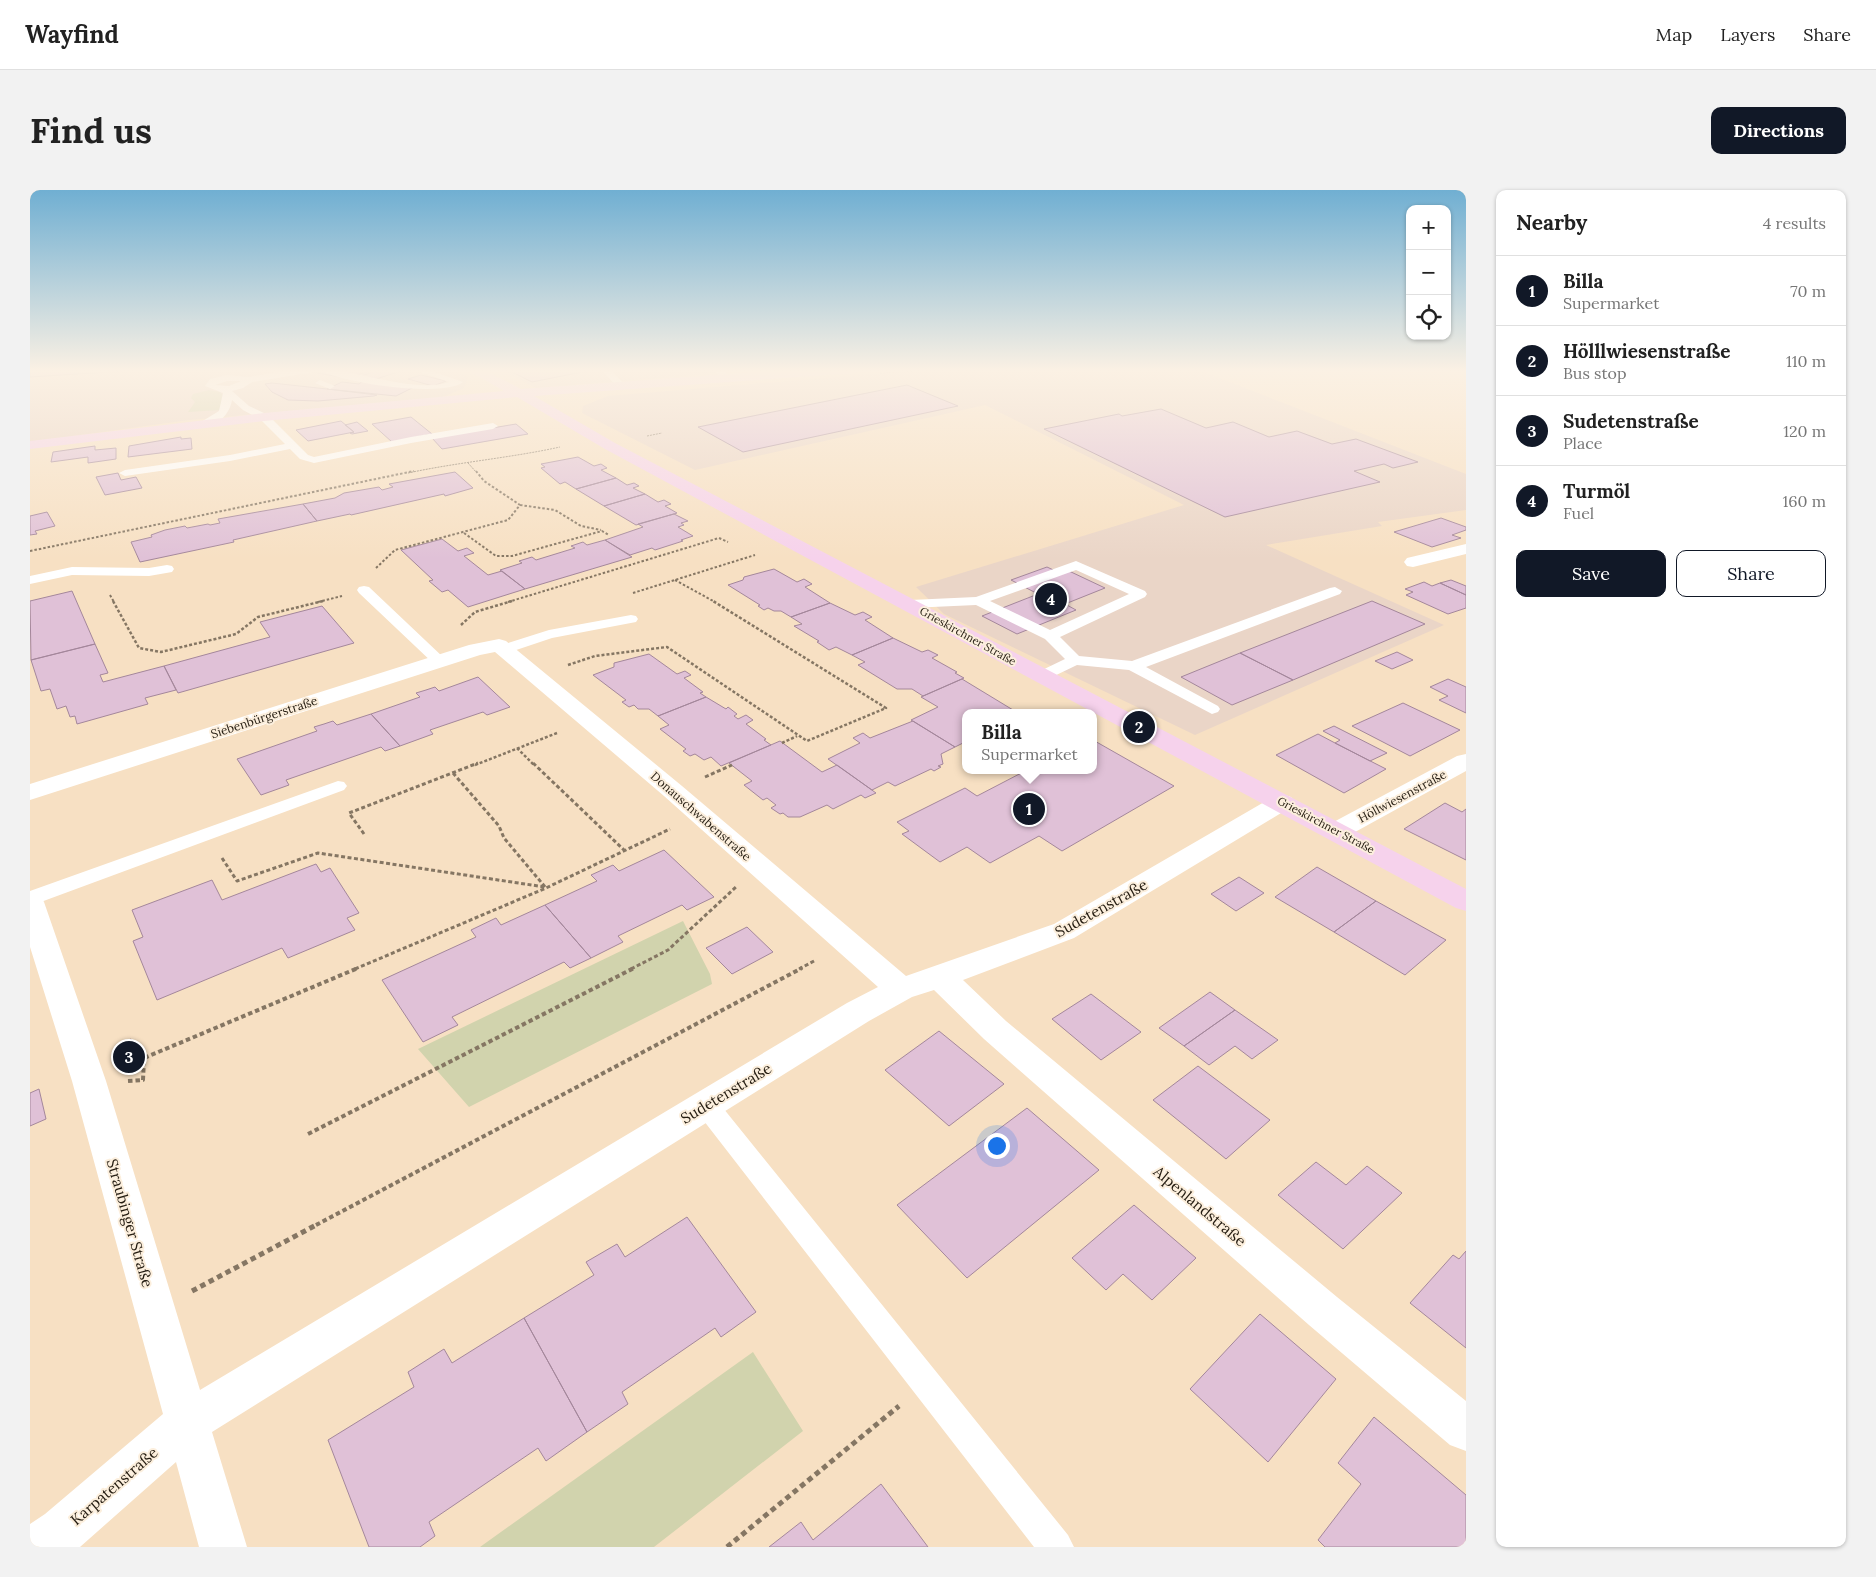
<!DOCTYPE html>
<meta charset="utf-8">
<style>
body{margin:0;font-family:Lora,serif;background:#f2f2f2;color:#222}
.controls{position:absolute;right:15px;top:15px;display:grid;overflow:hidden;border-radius:10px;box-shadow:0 1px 4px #0004}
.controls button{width:45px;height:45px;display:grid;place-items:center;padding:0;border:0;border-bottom:1px solid #e0e0e0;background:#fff;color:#222;font:25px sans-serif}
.you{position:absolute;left:966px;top:955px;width:18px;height:18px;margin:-12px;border:4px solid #fff;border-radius:50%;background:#1a73e8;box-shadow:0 0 0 8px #1a73e833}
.badge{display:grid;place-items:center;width:32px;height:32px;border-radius:50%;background:#111827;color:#fff;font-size:16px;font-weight:700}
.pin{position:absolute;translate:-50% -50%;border:2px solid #fff;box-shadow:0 1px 5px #0006}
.popup{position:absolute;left:932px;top:519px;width:135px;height:65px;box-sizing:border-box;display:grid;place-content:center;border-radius:10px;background:#fff;filter:drop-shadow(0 1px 4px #0005);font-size:16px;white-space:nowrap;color:#767676}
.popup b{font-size:19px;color:#222}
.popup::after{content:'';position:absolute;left:50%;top:100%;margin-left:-10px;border:10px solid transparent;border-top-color:#fff}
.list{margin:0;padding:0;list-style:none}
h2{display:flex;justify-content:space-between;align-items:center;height:65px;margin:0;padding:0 20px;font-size:21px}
h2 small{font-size:16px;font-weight:400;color:#767676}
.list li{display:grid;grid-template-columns:32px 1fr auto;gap:15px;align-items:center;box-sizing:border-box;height:70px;padding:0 20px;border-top:1px solid #e0e0e0}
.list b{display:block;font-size:19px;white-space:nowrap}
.list p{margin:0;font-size:16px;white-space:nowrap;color:#767676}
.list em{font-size:16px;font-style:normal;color:#767676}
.actions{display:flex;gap:10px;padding:15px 20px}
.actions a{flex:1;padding:11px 0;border:1px solid #111827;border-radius:10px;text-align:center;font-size:18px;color:#111827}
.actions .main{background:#111827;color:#fff}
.icon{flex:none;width:28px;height:28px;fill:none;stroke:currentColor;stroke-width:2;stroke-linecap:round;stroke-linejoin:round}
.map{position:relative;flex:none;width:1436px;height:1357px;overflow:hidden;border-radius:10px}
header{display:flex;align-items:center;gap:30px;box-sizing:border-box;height:70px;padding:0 25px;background:#fff;border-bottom:1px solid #e0e0e0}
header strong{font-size:24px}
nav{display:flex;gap:28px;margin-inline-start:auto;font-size:18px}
.intro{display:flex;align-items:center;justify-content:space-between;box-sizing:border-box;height:120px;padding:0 30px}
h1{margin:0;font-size:35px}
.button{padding:12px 22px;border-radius:10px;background:#111827;color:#fff;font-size:18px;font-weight:700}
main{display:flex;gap:30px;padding:0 30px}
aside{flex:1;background:#fff;border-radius:10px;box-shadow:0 1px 4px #0004}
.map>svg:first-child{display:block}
.commercial{fill:#ead5c7}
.green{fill:#d1d3ad}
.building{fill:#e0c1d7;stroke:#a4879b}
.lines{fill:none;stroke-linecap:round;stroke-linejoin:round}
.path-far5{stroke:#857663;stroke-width:1;stroke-dasharray:2 1;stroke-linecap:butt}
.path-far4{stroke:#857663;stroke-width:2;stroke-dasharray:2.5 2;stroke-linecap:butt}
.path-far3{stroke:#857663;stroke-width:2.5;stroke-dasharray:3 2;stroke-linecap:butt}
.path-far2{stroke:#857663;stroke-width:3;stroke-dasharray:4 2.5;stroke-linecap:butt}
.path-far1{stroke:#857663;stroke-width:4;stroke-dasharray:4.5 3;stroke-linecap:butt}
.path{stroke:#857663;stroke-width:5;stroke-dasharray:5.5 4;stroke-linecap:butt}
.service{fill:#fff;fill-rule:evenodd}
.minor{fill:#fff;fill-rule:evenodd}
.secondary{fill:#f6d2ec;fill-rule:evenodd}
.labels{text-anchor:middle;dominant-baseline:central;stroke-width:4;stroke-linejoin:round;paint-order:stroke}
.far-street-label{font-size:11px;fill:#231b10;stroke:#fcefdd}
.street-label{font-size:12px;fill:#231b10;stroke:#fcefdd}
.near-street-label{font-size:15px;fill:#231b10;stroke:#fcefdd}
</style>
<header>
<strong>Wayfind</strong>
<nav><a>Map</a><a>Layers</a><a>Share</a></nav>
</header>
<div class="intro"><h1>Find us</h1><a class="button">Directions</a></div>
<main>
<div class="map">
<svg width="1436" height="1357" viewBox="0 0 1436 1357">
<rect width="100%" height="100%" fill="#f7e0c3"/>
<path class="commercial" d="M 0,179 L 421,179 L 438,187 L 434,198 L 413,207 L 159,230 L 0,252 Z
M 469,179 L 736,179 L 506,198 Z
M 978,179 L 1166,179 L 1436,284 L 1436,320 L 1348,332 L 1352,336 L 1236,355 L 1414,435 L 1165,545 L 914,424 L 886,397 L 1154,315 L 955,215 L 665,280 L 552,223 L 553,216 L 578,206 L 856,183 Z"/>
<path class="green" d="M 179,200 L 190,202 L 193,205 L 190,220 L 158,222 L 165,212 L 161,208 L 163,204 Z
M 653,731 L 680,784 L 682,794 L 439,917 L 388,859 Z
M 723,1162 L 773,1241 L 624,1357 L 450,1357 Z"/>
<path class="building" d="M 0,179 L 125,179 L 0,187 Z
M 298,179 L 352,179 L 322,189 L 287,183 Z
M 348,179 L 369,179 L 374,180 L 346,189 L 326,185 Z
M 476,179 L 560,179 L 562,180 L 502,192 Z
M 391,185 L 416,191 L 403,196 L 378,189 Z
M 333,191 L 384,197 L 366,206 L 297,199 L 312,192 L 329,194 Z
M 242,193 L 297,199 L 347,205 L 344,206 L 288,211 L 258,210 L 242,202 L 235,194 Z
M 877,195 L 928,216 L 713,262 L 668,237 Z
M 1131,219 L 1176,238 L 1203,232 L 1239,247 L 1267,241 L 1302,254 L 1326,249 L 1388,272 L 1363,278 L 1354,274 L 1324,281 L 1350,292 L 1195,327 L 1014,239 L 1089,224 L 1092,226 Z
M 381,227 L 402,244 L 362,252 L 342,234 Z
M 311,231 L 324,242 L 278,251 L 266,240 Z
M 327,232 L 338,241 L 322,244 L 320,243 L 324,242 L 315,235 Z
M 486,234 L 498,244 L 412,259 L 402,248 Z
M 151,247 L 151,249 L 161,248 L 162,259 L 98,267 L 99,256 Z
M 65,256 L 65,260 L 86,258 L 86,269 L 58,273 L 58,267 L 21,272 L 23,262 Z
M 548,267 L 564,276 L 571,274 L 577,278 L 571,280 L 586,288 L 546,299 L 535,292 L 530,294 L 511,278 L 515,277 L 511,274 Z
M 425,282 L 443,298 L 415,306 L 414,304 L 321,325 L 320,324 L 287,331 L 273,314 L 305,308 L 314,303 L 349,297 L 352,300 L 363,297 L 359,294 Z
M 88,283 L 91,290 L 106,287 L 112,298 L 75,305 L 66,287 Z
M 586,288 L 597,295 L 604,293 L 609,296 L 603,298 L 615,304 L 574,316 L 546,299 Z
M 615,304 L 628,312 L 634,310 L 641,314 L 635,316 L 647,323 L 606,335 L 574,316 Z
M 273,314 L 287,331 L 203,350 L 204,352 L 110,372 L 101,352 L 122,347 L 121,345 L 135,340 L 155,336 L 157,338 L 178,334 L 180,335 L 190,333 L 188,329 Z
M 17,322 L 25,336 L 5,341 L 7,344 L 0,345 L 0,326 Z
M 644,324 L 658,331 L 651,333 L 654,335 L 648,337 L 663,346 L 651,350 L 653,351 L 625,360 L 622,358 L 600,365 L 575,350 L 613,337 L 608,334 Z
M 1411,328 L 1436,337 L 1436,340 L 1422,345 L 1431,348 L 1402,357 L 1364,342 Z
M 412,349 L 428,361 L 437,358 L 444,363 L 434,366 L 458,385 L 472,381 L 495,399 L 438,417 L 418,400 L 412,402 L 399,391 L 403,390 L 371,360 Z
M 575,350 L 602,367 L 495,399 L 470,380 L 492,373 L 489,371 L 502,367 L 506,370 L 545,358 L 541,356 L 553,352 L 557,355 Z
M 1017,377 L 1032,384 L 1039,381 L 1075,398 L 1035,414 L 1046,420 L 987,444 L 952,426 L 1008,404 L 981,390 Z
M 744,379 L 767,392 L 774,389 L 782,394 L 775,397 L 800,413 L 761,427 L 751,421 L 744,421 L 738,418 L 734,420 L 728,416 L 730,415 L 698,395 L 713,390 L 714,387 Z
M 1421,390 L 1436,396 L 1436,405 L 1410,393 Z
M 1394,392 L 1402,396 L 1410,393 L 1436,405 L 1436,418 L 1418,424 L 1376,405 L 1383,402 L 1375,399 Z
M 42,401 L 65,454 L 1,470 L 0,411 Z
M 1342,411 L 1395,434 L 1263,490 L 1210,463 Z
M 800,413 L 825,425 L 833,422 L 842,427 L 835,430 L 863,448 L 822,465 L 806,457 L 799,460 L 787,452 L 789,451 L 764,436 L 772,434 L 761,427 Z
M 292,416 L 324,453 L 148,503 L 134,476 L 240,447 L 230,432 Z
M 863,448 L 892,462 L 898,460 L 908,465 L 902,468 L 927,482 L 925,483 L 934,488 L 893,506 L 882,499 L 867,499 L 828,475 L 835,472 L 822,465 Z
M 65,454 L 78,483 L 70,485 L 73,492 L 134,476 L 146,500 L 115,508 L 118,514 L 47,534 L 45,526 L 40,527 L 36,516 L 27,519 L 20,499 L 11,501 L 1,470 Z
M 1367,462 L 1383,470 L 1362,479 L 1345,471 Z
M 1210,463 L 1263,490 L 1202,515 L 1151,487 Z
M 619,464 L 647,484 L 655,481 L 661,485 L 654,488 L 673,502 L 670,503 L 676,507 L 628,526 L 619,519 L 608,519 L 604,515 L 599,517 L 592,512 L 596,510 L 563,485 L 584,477 L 584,473 Z
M 448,487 L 480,517 L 457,525 L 453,522 L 400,540 L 403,544 L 370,556 L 341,524 L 390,507 L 386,503 L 396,500 L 405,497 L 409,501 Z
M 932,489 L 988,523 L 935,523 L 935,552 L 925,557 L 881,530 L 908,517 L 891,507 Z
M 1418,489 L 1436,497 L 1436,523 L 1409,510 L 1418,506 L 1400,497 Z
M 676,507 L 696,519 L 698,517 L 707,524 L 704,526 L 708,529 L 716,525 L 723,530 L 716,534 L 736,549 L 734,550 L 741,555 L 691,576 L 681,567 L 674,570 L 665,564 L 660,566 L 653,561 L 656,559 L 630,539 L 639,535 L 628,526 Z
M 1373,513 L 1430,540 L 1380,566 L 1322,536 Z
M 341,524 L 370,556 L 355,561 L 351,557 L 256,590 L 259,595 L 231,605 L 207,569 L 287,541 L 284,537 L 294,534 L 303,531 L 307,535 Z
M 883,531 L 925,557 L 911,564 L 913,574 L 908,576 L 911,577 L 904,581 L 901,579 L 865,596 L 858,592 L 842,600 L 798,569 L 830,553 L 823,548 L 833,543 L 840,548 Z
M 1304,536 L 1357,563 L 1340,571 L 1305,553 L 1310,550 L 1293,541 Z
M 1288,544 L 1305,553 L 1356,579 L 1314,603 L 1246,565 Z
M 1063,550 L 1144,596 L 1032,661 L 1009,646 L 960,673 L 937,657 L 910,672 L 872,644 L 879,641 L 867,632 L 935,598 L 947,606 L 997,580 L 1063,580 Z
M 750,551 L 792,582 L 807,575 L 846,603 L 835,608 L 831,605 L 803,619 L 797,615 L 770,627 L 758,627 L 753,623 L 750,624 L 741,618 L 746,615 L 737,608 L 733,610 L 714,595 L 722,591 L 699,573 Z
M 1415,613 L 1432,622 L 1436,619 L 1436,670 L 1374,639 Z
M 634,660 L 684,707 L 657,720 L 652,715 L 588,746 L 593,752 L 561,768 L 515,715 L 567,691 L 561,685 L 583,675 L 589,681 Z
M 286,674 L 291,682 L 300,678 L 329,723 L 317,728 L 325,740 L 258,768 L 252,758 L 127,810 L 103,751 L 113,747 L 102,720 L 182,690 L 192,710 Z
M 1287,677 L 1346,711 L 1304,742 L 1245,707 Z
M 1209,687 L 1234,703 L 1206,721 L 1181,704 Z
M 1346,711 L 1416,750 L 1375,785 L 1304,742 Z
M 515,715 L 561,768 L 540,778 L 534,772 L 422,827 L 428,835 L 393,852 L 352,790 L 446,747 L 441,740 L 466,728 L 471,735 Z
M 717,737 L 743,762 L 702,784 L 676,758 Z
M 1180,802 L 1205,820 L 1154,856 L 1129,838 Z
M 1061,804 L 1111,842 L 1071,870 L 1022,829 Z
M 1205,820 L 1248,850 L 1222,869 L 1205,856 L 1179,875 L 1154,856 Z
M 909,841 L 974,894 L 919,936 L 855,880 Z
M 101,849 L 110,879 L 96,884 L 87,855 Z
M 1168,876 L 1240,930 L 1196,969 L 1123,910 Z
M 9,899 L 16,929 L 0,936 L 0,903 Z
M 997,918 L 1069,980 L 937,1088 L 867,1015 Z
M 1286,972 L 1316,995 L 1337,976 L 1372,1003 L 1313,1059 L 1248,1005 Z
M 1104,1015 L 1166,1068 L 1122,1110 L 1093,1084 L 1076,1100 L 1042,1068 Z
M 657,1027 L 726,1122 L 691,1147 L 685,1138 L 592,1202 L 598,1214 L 557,1242 L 494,1128 L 564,1085 L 556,1072 L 587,1054 L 595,1067 Z
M 1436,1061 L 1436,1158 L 1380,1113 L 1423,1065 L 1429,1069 Z
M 1230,1124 L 1306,1189 L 1238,1272 L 1160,1199 Z
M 494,1128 L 557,1242 L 516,1271 L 508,1258 L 399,1332 L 405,1346 L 390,1357 L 339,1357 L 298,1250 L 384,1197 L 378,1182 L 414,1159 L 422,1173 Z
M 1344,1227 L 1436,1305 L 1436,1357 L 1295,1357 L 1288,1350 L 1331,1294 L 1308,1273 Z
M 851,1294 L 898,1357 L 739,1357 L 771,1332 L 783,1350 Z"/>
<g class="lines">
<path class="path-far5" d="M 850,183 L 926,179
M 617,246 L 632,243
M 438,273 L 447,283
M 378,283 C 429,272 480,268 530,257"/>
<path class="path-far4" d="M 490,315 L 525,320 L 551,336 L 571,340
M 434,343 L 466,366 L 482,366 L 572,341 L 579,345
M 0,361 L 384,281
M 346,378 L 365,360 L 478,330 L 490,315 L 454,291 L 446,281
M 645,390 L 685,412
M 603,403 L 725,365
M 80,405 L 84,412
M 288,412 L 312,406
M 478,412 L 689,348 L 698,352"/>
<path class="path-far3" d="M 83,411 L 109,458 L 131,462 L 206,444 L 228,427 L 293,411
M 431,435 L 445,422 L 482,411
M 538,475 L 565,466 L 637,457 L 777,551 L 856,518 L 683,411
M 752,553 L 767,546
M 487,558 L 504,575
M 445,575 L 527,543"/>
<path class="path-far2" d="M 503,573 L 594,660
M 423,583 L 469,636 L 474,648 L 516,698
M 675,587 L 702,575
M 334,644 L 319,623 L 448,573
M 192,668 L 207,691 L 288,663 L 515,697
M 325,779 L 516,698 L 640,639
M 601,779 L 638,760 L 706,697
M 769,779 L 786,770"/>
<path class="path-far1" d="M 98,891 L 113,890 L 114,868 L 328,778
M 278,944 L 604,778
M 286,1035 L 772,778"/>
<path class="path" d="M 162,1101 L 288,1034
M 697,1357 L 869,1216"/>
<path class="service" d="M 267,179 L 288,179 L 284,182 L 222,192 L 213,198 L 202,201 L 219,216 L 238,225 L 278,265 L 284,267 L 381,247 L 463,233 L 468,236 L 463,239 L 381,253 L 284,273 L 270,269 L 260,259 L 200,271 L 95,286 L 89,283 L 95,280 L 200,265 L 255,254 L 230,229 L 213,220 L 202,210 C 200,224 186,239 171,236 L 171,232 L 189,221 L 193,203 L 175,196 L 180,189 L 197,185 L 218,187 ZM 197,191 L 211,191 L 199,196 L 185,195 Z
M 289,179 C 326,179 384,204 419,192 L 382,179 L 396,179 L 433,192 C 415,208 307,193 289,179 Z
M 571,179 L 580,179 L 593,193 L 593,197 L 587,197 Z
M 683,179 L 692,179 L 702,188 L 700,190 L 694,190 Z
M 290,190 L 305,196 L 300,199 L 285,193 Z
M 1046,371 L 1115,401 L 1117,404 L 1115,407 L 1030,447 L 1049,466 L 1102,471 L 1300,398 L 1305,397 L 1312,401 L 1310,404 L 1116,477 L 1188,516 L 1190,519 L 1188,522 L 1182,524 L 1099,480 L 1047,475 L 1018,489 L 1006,489 L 1004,486 L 1006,483 L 1035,469 L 1015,449 L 946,415 L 880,418 L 875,417 L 873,414 L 875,411 L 880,410 L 946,407 ZM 1046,380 L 1099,404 L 1020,440 L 960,411 Z
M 137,375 L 142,376 L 144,379 L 142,382 L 119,386 L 42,385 L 0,394 L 0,386 L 42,377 L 119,378 Z
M 334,396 L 339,397 L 414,468 L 417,471 L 414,474 L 404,474 L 329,403 L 327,400 L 329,397 Z
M 601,425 L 606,426 L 608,429 L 606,432 L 522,448 L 474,464 L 469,462 L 466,459 L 469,456 L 519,440 Z
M 308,591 L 314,592 L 317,596 L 314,600 L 0,716 L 0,701 Z
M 676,905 L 685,908 L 1038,1345 L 1044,1357 L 1004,1357 L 667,922 L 663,915 L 667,908 Z"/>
<path class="minor" d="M 1436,354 L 1436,364 L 1383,377 L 1377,376 L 1374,372 L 1377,368 Z
M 469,449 L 476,451 L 652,596 L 876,786 L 1024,734 L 1243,607 L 1252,604 L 1261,607 L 1265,612 L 1261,617 L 1044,748 L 933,790 L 976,831 L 1307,1107 L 1436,1211 L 1436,1261 L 1420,1255 L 1279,1135 L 954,849 L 904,800 L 882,807 L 839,831 L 182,1242 L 217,1357 L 169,1357 L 146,1272 L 50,1357 L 0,1357 L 0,1334 L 15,1324 L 133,1224 L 42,891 L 0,757 L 0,702 L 10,705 L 14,712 L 76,891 L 170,1200 L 817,813 L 848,797 L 634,606 L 465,462 L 450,465 L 0,610 L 0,594 L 439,455 Z
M 1436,564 L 1436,581 L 1316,647 L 1307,649 L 1298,647 L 1294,641 L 1298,635 L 1427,566 Z"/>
<path class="secondary" d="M 436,179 L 452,179 L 491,199 L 770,179 L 830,179 L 824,183 L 504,206 L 585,253 L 1436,699 L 1436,721 L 1426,718 L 575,259 L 487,207 L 234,231 L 0,259 L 0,251 L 234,223 L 474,201 Z"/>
</g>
<linearGradient id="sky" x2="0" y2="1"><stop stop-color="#70afd2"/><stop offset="0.49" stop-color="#fbf1e4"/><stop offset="1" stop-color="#fbf1e4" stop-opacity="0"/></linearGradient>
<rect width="1436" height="369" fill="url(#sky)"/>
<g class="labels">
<g class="far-street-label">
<text transform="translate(938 446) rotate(29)">Grieskirchner Straße</text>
<text transform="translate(1296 635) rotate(28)">Grieskirchner Straße</text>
</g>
<g class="street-label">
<text transform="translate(234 527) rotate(-18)">Siebenbürgerstraße</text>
<text transform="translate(1372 606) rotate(-28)">Höllwiesenstraße</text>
<text transform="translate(671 626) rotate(41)">Donauschwabenstraße</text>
</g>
<g class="near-street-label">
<text transform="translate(1071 718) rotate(-29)">Sudetenstraße</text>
<text transform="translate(696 903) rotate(-31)">Sudetenstraße</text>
<text transform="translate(1170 1016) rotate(40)">Alpenlandstraße</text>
<text transform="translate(100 1033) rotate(74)">Straubinger Straße</text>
<text transform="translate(84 1296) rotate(-41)">Karpatenstraße</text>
</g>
</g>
</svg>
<div class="controls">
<button>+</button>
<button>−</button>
<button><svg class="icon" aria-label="locate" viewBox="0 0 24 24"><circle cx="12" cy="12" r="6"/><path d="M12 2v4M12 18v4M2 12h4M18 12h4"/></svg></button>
</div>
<div class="you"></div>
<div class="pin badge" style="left:999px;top:619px">1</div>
<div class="popup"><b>Billa</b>Supermarket</div>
<div class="pin badge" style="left:1109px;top:537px">2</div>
<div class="pin badge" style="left:99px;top:867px">3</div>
<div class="pin badge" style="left:1021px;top:409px">4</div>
</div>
<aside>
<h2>Nearby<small>4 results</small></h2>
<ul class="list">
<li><span class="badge">1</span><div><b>Billa</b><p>Supermarket</p></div><em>70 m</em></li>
<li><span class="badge">2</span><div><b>Hölllwiesenstraße</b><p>Bus stop</p></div><em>110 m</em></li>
<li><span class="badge">3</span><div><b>Sudetenstraße</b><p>Place</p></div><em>120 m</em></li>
<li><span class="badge">4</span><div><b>Turmöl</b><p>Fuel</p></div><em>160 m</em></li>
</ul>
<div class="actions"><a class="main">Save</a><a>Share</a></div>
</aside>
</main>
